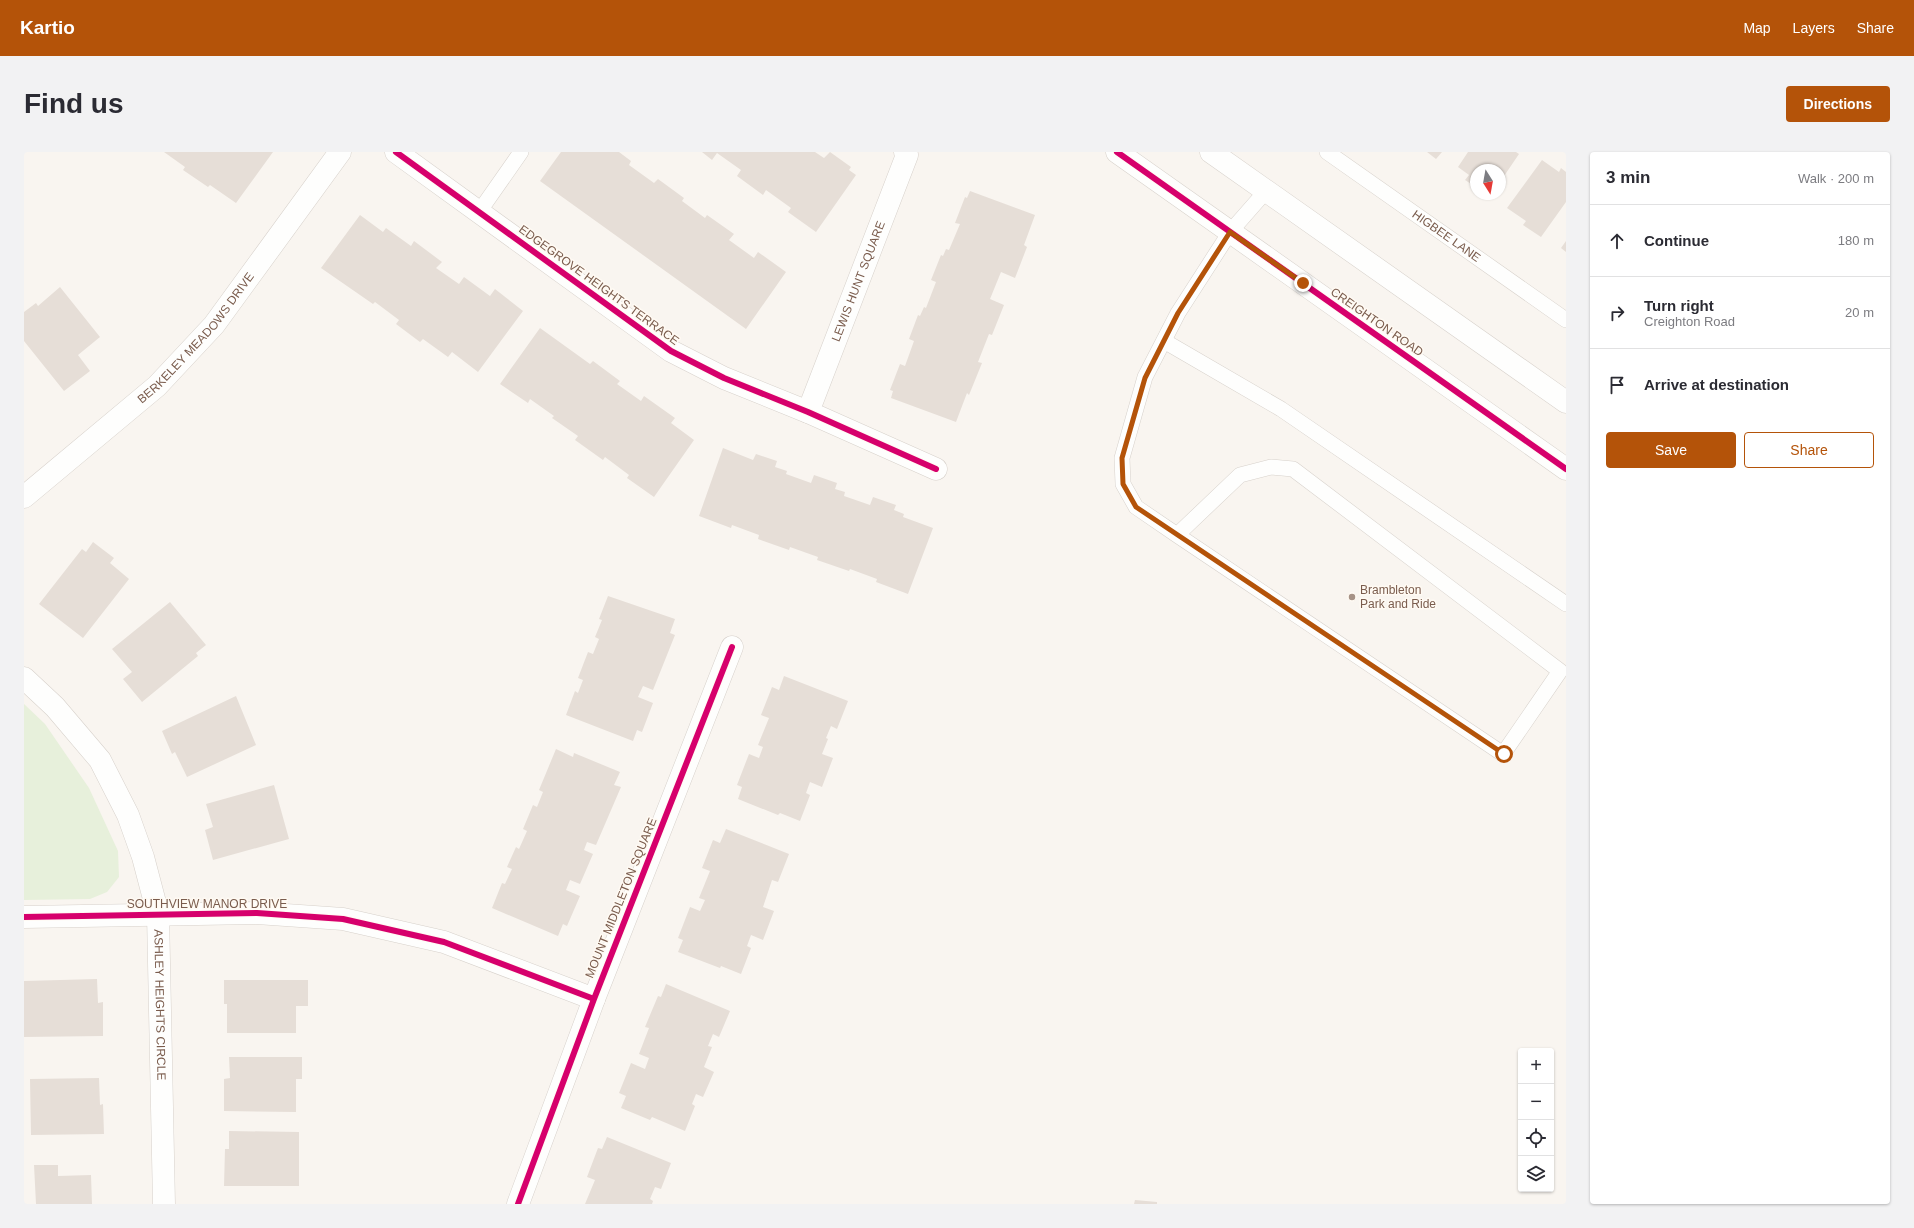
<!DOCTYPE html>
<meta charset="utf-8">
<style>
body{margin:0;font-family:Helvetica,sans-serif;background:#f2f2f3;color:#2b2b33}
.controls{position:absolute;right:12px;bottom:12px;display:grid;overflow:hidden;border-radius:4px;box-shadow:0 1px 3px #0004}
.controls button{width:36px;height:36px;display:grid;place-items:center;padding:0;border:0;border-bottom:1px solid #e1e1e2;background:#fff;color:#2b2b33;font:20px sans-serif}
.compass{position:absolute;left:1446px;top:12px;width:36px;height:36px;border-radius:50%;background:#fff;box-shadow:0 1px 3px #0004;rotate:169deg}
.stop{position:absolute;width:12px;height:12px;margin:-9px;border:3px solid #b45309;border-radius:50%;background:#fff}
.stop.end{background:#b45309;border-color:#fff;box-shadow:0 1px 4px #0008}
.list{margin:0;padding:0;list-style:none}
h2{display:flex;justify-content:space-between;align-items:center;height:52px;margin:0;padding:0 16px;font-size:17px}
h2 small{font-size:13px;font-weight:400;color:#7c7c81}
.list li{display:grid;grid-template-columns:26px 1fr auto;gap:12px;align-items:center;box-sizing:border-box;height:72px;padding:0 16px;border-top:1px solid #e1e1e2}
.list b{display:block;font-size:15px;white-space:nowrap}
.list p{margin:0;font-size:13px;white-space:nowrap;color:#7c7c81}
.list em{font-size:13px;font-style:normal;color:#7c7c81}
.actions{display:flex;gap:8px;padding:12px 16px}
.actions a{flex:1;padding:9px 0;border:1px solid #b45309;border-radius:4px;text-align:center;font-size:14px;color:#b45309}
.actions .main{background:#b45309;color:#fff}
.icon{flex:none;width:22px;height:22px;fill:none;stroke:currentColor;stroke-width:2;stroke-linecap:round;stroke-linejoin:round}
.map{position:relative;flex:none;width:1542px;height:1052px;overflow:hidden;border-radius:4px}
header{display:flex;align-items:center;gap:24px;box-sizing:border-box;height:56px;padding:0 20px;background:#b45309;color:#fff}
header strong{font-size:19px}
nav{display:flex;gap:22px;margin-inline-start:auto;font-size:14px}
.intro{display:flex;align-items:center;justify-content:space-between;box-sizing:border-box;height:96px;padding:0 24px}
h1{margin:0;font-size:28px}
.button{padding:10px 18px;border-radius:4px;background:#b45309;color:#fff;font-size:14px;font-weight:700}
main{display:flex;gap:24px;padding:0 24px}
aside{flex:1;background:#fff;border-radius:4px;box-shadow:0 1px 3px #0004}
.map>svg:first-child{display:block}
.green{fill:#e7f0db}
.building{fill:#e6ded7}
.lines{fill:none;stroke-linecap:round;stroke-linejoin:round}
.service-casing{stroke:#d7d1cb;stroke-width:16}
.minor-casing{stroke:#d7d1cb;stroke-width:23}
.tertiary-casing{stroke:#d7d1cb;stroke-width:23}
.service{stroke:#fefefd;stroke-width:15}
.minor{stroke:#fefefd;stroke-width:22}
.tertiary{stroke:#fefefd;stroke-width:22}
.cycleway-casing{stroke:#fffaf3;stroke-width:8}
.cycleway{stroke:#d6006c;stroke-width:6}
.route{stroke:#b45309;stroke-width:5}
.poi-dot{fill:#a69286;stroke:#fffaf3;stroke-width:1.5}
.labels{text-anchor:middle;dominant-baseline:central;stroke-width:3;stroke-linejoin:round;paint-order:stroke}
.street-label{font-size:12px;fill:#7a5c4d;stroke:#fffaf3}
.poi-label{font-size:12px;fill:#7a5c4d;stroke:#fffaf3;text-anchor:start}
</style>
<header>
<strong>Kartio</strong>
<nav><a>Map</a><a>Layers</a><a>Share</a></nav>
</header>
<div class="intro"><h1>Find us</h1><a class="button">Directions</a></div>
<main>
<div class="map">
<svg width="1542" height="1052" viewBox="0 0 1542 1052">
<rect width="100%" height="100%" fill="#f9f5f0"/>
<path class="green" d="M 0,552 L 21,572 L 65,636 L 94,699 L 95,725 L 83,740 L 66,747 L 0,748 Z"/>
<path class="building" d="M 140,0 L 249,0 L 212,51 L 186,33 L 184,35 L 159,18 L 161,15 Z
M 537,0 L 595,0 L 607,9 L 605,13 L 630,31 L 634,27 L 660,46 L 658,49 L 681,66 L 683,63 L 710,82 L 705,88 L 730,106 L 734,100 L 762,120 L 722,177 L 516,29 Z
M 678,0 L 791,0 L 800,6 L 806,0 L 827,15 L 825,18 L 832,23 L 792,80 L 764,60 L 767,56 L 742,38 L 739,43 L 713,24 L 717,18 L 693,1 L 688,8 Z
M 1403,0 L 1418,0 L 1412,7 Z
M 1444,0 L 1492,0 L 1495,2 L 1476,30 L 1476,18 L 1452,18 L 1452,35 L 1441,28 L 1445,23 L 1434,15 Z
M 1518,8 L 1535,20 L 1537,16 L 1542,20 L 1542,50 L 1517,85 L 1499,73 L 1502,69 L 1483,56 Z
M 946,39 L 1011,63 L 1000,93 L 1003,95 L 991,126 L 977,120 L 966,147 L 980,153 L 968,183 L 965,182 L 954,210 L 958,211 L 945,243 L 943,241 L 932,270 L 867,246 L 869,239 L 866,238 L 876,212 L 881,214 L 890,189 L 885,187 L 894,163 L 896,164 L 900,155 L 902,156 L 912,130 L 907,128 L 917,103 L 919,104 L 922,97 L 925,98 L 936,72 L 931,71 L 941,45 L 943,46 Z
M 336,63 L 359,80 L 362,76 L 387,94 L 390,89 L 418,110 L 412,116 L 435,132 L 440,125 L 466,144 L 471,137 L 499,159 L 454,220 L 428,200 L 424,205 L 399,187 L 396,190 L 372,172 L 375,168 L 351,150 L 349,152 L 297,116 Z
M 1542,89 L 1542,100 L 1537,96 Z
M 36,135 L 76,185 L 54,203 L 66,219 L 40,239 L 0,189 L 0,160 L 12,151 L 14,154 Z
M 516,176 L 566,212 L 569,209 L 596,229 L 593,232 L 617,249 L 620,244 L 651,266 L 647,271 L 670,288 L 630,345 L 603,326 L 605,323 L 581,305 L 579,308 L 551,288 L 554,284 L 528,266 L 530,264 L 506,247 L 504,251 L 476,232 Z
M 699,296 L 729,308 L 732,302 L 753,309 L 751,315 L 763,319 L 762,322 L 787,331 L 790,323 L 813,331 L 811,337 L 821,340 L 820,344 L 846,353 L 849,345 L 872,353 L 870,358 L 880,362 L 879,365 L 909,376 L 884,442 L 852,430 L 853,427 L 826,417 L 825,419 L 793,408 L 794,405 L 766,395 L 765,398 L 734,387 L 735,383 L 708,373 L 707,376 L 675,364 Z
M 69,390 L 90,406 L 86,411 L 105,427 L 59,486 L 15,452 L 58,397 L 62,400 Z
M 584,444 L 651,467 L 646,481 L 651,483 L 629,538 L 619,534 L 614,545 L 629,551 L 618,580 L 613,578 L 609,589 L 542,563 L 551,539 L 554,541 L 559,528 L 554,526 L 564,500 L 569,502 L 575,487 L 571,485 L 578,468 L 575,467 Z
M 146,450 L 182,493 L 172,501 L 174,504 L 118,550 L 99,527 L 108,520 L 88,497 Z
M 760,524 L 824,549 L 813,577 L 807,574 L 802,586 L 804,587 L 798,602 L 809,606 L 798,635 L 786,630 L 782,641 L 786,643 L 776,669 L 756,661 L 754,663 L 714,647 L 718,635 L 713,633 L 725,602 L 735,606 L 739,595 L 734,593 L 745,566 L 737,563 L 748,535 L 755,538 Z
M 212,544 L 232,593 L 163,625 L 151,600 L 148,602 L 138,579 Z
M 532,597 L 549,605 L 550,601 L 596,620 L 590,633 L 597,635 L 572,693 L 563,690 L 560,698 L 569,702 L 556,732 L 546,728 L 542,738 L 556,744 L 543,774 L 539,772 L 534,784 L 468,756 L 478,731 L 481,732 L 488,717 L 483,715 L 492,695 L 495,697 L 503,679 L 499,677 L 509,653 L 513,655 L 519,640 L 515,638 Z
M 250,633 L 265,687 L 189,708 L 181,678 L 189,675 L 182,652 Z
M 702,677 L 765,702 L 754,730 L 748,728 L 739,755 L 750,759 L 739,788 L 727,783 L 723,794 L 727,796 L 717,822 L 697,814 L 696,816 L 654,800 L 659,788 L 654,786 L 666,755 L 676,759 L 681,748 L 675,746 L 686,719 L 678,716 L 689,688 L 696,691 Z
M 73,827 L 74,851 L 79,850 L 79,884 L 0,885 L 0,829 Z
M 200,828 L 284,828 L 284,854 L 272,854 L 272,881 L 203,881 L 203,852 L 200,852 Z
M 642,832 L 706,859 L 695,885 L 689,882 L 684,894 L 688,895 L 680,915 L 690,920 L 679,945 L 672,942 L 668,952 L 671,954 L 661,979 L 628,965 L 626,968 L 597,956 L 602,944 L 595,941 L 607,911 L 621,917 L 625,906 L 615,902 L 625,876 L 621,875 L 634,844 L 637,845 Z
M 205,905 L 278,905 L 278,927 L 272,927 L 272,960 L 200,959 L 200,927 L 206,926 Z
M 75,926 L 76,953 L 79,952 L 80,982 L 7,983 L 6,927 Z
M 205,979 L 275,980 L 275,1034 L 200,1034 L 201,997 L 205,997 Z
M 583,985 L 647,1011 L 637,1037 L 631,1035 L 626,1047 L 629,1049 L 628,1052 L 561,1052 L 571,1028 L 563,1025 L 574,996 L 578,997 Z
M 10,1013 L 34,1013 L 34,1024 L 67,1023 L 68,1052 L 12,1052 Z
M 1111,1048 L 1133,1050 L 1133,1052 L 1110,1052 Z"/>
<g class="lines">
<defs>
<g id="service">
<path id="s1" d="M 1303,0 L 1542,168"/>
<path d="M 455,60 L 497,0"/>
<path d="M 1140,189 L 1257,257 L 1542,452"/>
<path d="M 1153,383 L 1216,323 L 1247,315 L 1269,317 L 1536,519 L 1479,602 L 1153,383 L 1112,355 L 1099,332 L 1098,306 L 1121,225 L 1154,161 L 1206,80 L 1242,39"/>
</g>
<g id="minor">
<path d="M 372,0 L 647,199 L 700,226 L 784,260 L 912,317"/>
<path id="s2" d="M 784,260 L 883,3 L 881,0"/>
<path id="s3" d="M 0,345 L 133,234 L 190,173 L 316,0"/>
<path id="s4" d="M 0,526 L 31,555 L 76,608 L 104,663 L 119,705 L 134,762 L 140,1052"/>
<path d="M 0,765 L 233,761 L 319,767 L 420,790 L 570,847"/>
<path d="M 494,1052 L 570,847 L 708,495"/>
</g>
<path id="tertiary" d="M 1093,0 L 1542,317
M 1187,0 L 1542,250"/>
</defs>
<use href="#service" class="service-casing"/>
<use href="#minor" class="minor-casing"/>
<use href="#tertiary" class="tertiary-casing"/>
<use href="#service" class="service"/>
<use href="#minor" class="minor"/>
<use href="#tertiary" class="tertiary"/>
<defs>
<path id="cycleway" d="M 372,0 L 647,199 L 700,226 L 784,260 L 912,317
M 1093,0 L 1542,317
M 0,765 L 233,761 L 319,767 L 420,790 L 570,847
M 494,1052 L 570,847 L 708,495"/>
</defs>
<use href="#cycleway" class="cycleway-casing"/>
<use href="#cycleway" class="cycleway"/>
</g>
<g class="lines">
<path class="route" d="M 1279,131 L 1206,80 L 1154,161 L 1121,226 L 1098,306 L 1099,332 L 1112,355 L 1480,602"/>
</g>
<circle class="poi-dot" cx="1328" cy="445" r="4"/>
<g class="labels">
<g class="street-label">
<text stroke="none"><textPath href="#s1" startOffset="146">HIGBEE LANE</textPath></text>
<text stroke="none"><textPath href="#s2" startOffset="140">LEWIS HUNT SQUARE</textPath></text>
<text transform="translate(575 133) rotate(36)">EDGEGROVE HEIGHTS TERRACE</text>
<text transform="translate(1353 170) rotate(35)">CREIGHTON ROAD</text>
<text stroke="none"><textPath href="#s3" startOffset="235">BERKELEY MEADOWS DRIVE</textPath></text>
<text transform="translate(597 746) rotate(-68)">MOUNT MIDDLETON SQUARE</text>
<text x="183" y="752">SOUTHVIEW MANOR DRIVE</text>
<text stroke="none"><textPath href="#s4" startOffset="368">ASHLEY HEIGHTS CIRCLE</textPath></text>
</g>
<g class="poi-label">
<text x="1336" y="438">Brambleton<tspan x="1336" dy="14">Park and Ride</tspan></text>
</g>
</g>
</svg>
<div class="controls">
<button>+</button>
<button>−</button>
<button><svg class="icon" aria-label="locate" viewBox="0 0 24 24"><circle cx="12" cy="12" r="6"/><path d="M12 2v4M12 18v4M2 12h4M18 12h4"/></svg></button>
<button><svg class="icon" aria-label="layers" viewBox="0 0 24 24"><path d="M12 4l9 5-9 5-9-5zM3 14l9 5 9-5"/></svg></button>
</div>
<svg class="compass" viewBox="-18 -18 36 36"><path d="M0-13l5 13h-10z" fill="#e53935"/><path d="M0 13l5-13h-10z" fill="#7c7c81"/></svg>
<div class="stop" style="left:1480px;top:602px"></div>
<div class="stop end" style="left:1279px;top:131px"></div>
</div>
<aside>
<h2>3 min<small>Walk · 200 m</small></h2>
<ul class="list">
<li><svg class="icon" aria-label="ahead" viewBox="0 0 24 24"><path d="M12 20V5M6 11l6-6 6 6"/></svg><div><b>Continue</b></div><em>180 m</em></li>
<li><svg class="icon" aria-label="right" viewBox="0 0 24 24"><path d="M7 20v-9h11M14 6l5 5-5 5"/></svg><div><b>Turn right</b><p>Creighton Road</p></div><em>20 m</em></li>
<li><svg class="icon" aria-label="arrive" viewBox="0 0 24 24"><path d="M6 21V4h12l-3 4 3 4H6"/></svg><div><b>Arrive at destination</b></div></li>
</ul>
<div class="actions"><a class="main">Save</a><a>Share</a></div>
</aside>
</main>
